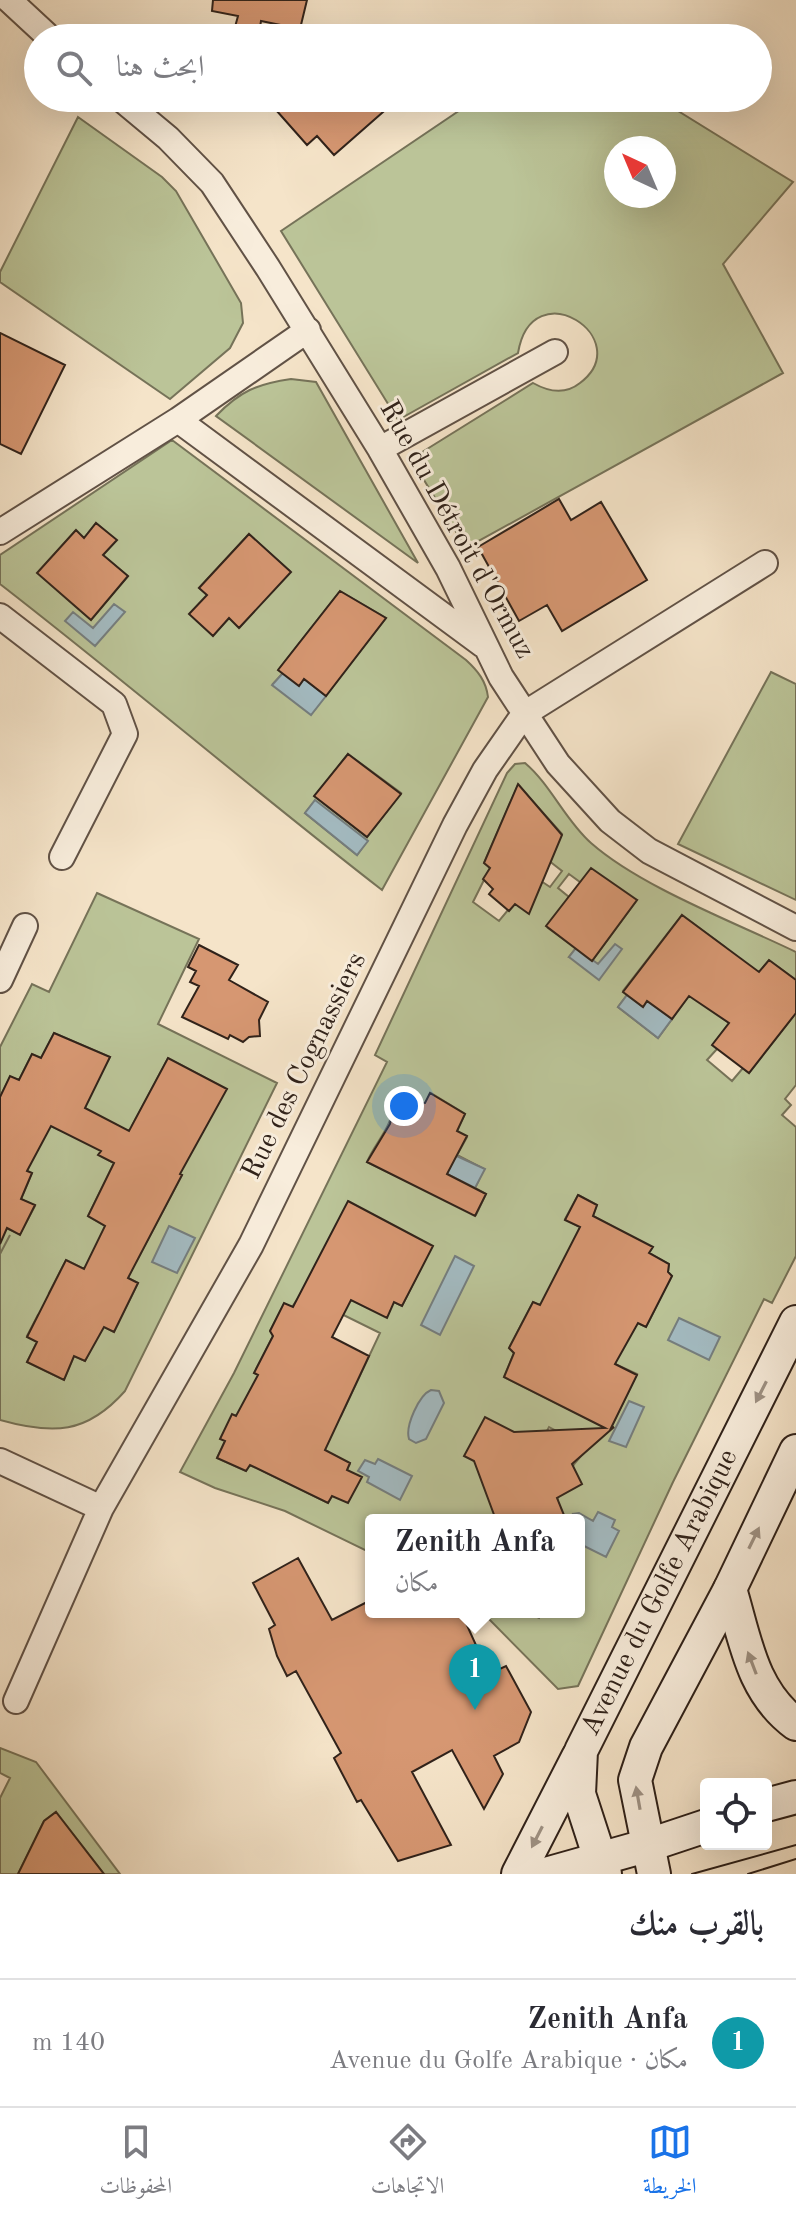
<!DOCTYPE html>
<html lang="ar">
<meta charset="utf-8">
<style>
body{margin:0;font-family:"Old Standard TT",Amiri,serif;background:#f7f7f7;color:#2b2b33;direction:rtl}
.controls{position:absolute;right:24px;bottom:24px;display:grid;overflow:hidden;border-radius:8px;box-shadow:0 8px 32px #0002}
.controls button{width:72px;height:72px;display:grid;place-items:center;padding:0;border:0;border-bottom:2px solid #e1e1e2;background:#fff;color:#2b2b33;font:40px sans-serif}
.compass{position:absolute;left:604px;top:136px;width:72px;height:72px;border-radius:50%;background:#fff;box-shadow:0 8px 32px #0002;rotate:316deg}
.you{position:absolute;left:404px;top:1106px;width:28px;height:28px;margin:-20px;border:6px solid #fff;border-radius:50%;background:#1a73e8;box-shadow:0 0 0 12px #1a73e833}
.badge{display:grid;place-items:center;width:52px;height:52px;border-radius:50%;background:#1a73e8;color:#fff;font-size:26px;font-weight:700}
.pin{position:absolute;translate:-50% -66px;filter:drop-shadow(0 2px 4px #0008)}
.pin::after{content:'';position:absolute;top:42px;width:28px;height:24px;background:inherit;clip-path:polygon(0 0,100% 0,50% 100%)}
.popup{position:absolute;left:365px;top:1514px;width:220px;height:104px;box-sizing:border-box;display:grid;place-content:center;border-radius:8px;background:#fff;filter:drop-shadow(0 2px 6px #0005);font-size:26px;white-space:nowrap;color:#7c7c81}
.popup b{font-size:30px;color:#2b2b33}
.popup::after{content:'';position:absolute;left:50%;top:100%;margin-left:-16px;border:16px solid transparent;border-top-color:#fff}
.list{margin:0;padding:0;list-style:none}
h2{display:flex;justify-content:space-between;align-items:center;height:104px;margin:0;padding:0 32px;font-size:34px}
h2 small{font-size:26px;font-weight:400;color:#7c7c81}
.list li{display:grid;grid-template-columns:52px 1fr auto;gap:24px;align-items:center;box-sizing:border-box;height:128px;padding:0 32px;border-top:2px solid #e1e1e2}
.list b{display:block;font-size:30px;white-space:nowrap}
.list p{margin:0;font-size:26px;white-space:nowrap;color:#7c7c81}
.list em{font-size:26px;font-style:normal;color:#7c7c81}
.icon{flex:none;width:44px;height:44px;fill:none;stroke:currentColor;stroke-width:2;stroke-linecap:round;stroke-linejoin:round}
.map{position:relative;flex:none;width:796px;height:1874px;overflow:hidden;direction:ltr}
.search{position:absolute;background:#fff;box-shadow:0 8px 32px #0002;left:24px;right:24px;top:24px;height:88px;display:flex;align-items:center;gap:20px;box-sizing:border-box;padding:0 28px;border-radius:44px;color:#7c7c81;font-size:30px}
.sheet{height:232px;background:#fff}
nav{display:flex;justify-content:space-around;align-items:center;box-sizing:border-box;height:112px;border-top:2px solid #e1e1e2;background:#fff;font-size:22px;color:#7c7c81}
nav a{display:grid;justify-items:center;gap:4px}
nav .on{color:#1a73e8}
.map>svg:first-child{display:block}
.green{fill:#bbc498;stroke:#767359;stroke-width:2;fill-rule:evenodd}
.water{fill:#a3bbc2;stroke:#757e7f;stroke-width:2}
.building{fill:#d69772;stroke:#30221a;stroke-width:2}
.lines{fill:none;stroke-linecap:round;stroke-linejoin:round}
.street-casing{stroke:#615246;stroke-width:28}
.secondary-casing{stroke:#30221a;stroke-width:36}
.street{stroke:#f8eddc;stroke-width:24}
.secondary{stroke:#f8eddc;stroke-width:32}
.tram{stroke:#30221a;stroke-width:2}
.oneway{fill:#9e9285}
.labels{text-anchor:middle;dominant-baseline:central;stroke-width:6;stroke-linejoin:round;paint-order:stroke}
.street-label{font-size:28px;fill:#30221a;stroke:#f8eddc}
</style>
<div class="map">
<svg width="796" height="1874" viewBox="0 0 796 1874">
<rect width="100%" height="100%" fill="#f5e4c9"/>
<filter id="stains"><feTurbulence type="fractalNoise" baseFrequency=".0025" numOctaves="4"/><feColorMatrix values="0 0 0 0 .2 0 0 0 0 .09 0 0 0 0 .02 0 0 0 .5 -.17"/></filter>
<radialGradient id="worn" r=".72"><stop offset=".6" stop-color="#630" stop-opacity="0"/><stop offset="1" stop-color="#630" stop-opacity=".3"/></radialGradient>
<path class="green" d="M 478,98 L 657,98 L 793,182 L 723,264 L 783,373 L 466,548 L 411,459 L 533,383 C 549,392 565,395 580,383 C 638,339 532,269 518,353 L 398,420 L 281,231 ZM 616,148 L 664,148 L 664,196 L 616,196 Z
M 78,117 L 162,177 L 176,191 L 241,303 L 243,323 L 230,348 L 170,399 L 0,282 L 0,272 Z
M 291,379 L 316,382 L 418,563 L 216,416 C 240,391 257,384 291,379 Z
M 172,440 L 466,660 C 478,671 486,681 488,697 L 382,890 C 253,790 129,684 0,584 L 0,555 ZM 96,523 L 116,540 L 103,555 L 128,576 L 91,619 L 38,573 L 75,531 L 84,538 ZM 249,534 L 290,571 L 240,627 L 229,618 L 213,635 L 207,595 L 199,588 ZM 340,591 L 386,618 L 311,714 L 273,684 L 283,673 L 279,669 ZM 348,754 L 401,793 L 367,837 L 315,796 ZM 315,801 L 367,841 L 357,855 L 305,813 Z
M 771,672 L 796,684 L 796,900 L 678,844 Z
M 525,763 C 551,785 565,820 591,843 C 641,887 734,922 796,952 L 796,980 L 769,960 L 722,1018 L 729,1023 L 713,1045 L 717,1049 L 707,1060 L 732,1081 L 743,1068 L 749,1073 L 796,1013 L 796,1085 L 785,1099 L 791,1105 L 782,1115 L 796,1127 L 796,1256 L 772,1303 L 764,1299 L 673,1482 L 578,1686 L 558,1689 L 482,1612 L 527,1612 L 539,1618 L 542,1612 L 579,1612 L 579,1536 L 583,1537 L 580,1543 L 594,1521 L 573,1514 L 568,1520 L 554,1520 C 557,1490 567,1468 589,1448 L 549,1427 L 541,1442 L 474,1461 L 545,1520 L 471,1520 L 464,1517 L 462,1520 L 371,1520 L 371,1553 L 285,1511 L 215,1488 L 180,1472 L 234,1373 L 387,1062 L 375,1055 L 507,773 L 515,764 ZM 518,785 L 562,834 L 548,860 L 562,871 L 550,887 L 535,877 L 499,921 L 473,902 L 490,868 L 484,863 ZM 569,874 L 580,882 L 637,900 L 592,961 L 598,964 L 569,957 L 576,948 L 548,928 L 569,897 L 558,888 ZM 682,915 L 725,947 L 658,1038 L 618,1007 L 627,995 L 623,991 ZM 431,1093 L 465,1114 L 457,1131 L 467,1137 L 457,1155 L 484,1169 L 475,1188 L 486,1194 L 476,1215 L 367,1162 C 376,1140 394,1127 393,1101 L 403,1101 L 423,1107 ZM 578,1195 L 597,1205 L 593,1216 L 652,1248 L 649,1253 L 669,1264 L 668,1272 L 672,1276 L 646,1327 L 570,1292 L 580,1227 L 565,1219 ZM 432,1246 L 402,1306 L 377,1294 ZM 301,1294 L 380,1333 L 341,1416 L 254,1373 L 273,1336 L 270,1331 L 284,1304 L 292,1307 ZM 533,1302 L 582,1326 L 615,1364 L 637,1374 L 610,1430 L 504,1377 L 514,1353 L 509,1348 ZM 225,1441 L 350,1463 L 350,1464 L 328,1503 L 250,1465 L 246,1471 L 217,1458 Z
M 97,893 L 199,939 L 158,1024 L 277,1083 L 125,1391 C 87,1434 53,1435 0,1420 L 0,1254 L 10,1235 L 0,1254 L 0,1238 L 6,1228 L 20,1234 L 35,1206 L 21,1199 L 32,1173 L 0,1158 L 51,1126 L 66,1133 L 110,1057 L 54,1033 L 41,1058 L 32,1054 L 19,1080 L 10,1077 L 0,1097 L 0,1047 L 32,984 L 49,992 ZM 168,1058 L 226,1089 L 133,1124 ZM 115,1124 L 155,1159 L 182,1175 L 137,1260 L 105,1226 L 88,1216 L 114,1163 L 99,1155 ZM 66,1260 L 98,1276 L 104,1266 L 138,1283 L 114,1332 L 103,1326 L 85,1361 L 74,1356 L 64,1380 L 27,1362 L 37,1342 L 27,1336 L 38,1315 L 43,1316 L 53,1295 L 49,1293 Z
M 0,1748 L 36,1762 L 120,1874 L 104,1874 L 56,1812 L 44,1821 L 18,1874 L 0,1874 L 0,1798 L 10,1778 L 0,1773 Z"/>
<path class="water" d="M 114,604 L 125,612 L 95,646 L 65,621 L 73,612 L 93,628 Z
M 283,673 L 299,685 L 304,679 L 326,696 L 311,715 L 272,685 Z
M 315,800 L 368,841 L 357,855 L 305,813 Z
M 615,944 L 622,949 L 599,980 L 569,957 L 576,948 L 598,964 Z
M 627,995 L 643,1007 L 647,1001 L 672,1019 L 658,1038 L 618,1007 Z
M 448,1152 L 485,1169 L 475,1188 L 439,1170 Z
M 169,1226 L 195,1238 L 177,1273 L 152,1262 Z
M 455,1256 L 474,1266 L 440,1335 L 421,1325 Z
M 679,1318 L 720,1337 L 709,1360 L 668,1340 Z
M 431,1390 L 439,1391 L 444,1403 L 426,1439 L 416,1443 L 409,1439 C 405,1426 419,1395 431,1390 Z
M 629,1401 L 644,1407 L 626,1447 L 609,1441 Z
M 378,1459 L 412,1476 L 400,1500 L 367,1482 L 369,1477 L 358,1471 L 365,1460 L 375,1464 Z
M 598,1512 L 615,1520 L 612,1527 L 619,1531 L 606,1557 L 580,1544 L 583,1538 L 579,1536 L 579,1520 L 568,1520 L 573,1514 L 579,1513 L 593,1521 Z"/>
<path class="building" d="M 213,0 L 307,0 L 300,29 L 261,21 L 259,33 L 235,27 L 238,16 L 212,11 Z
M 289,98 L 399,98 L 334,155 L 317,136 L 307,145 L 276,110 Z
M 0,333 L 65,365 L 21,454 L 0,444 Z
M 559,499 L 571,520 L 601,502 L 647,580 L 562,631 L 547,605 L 519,621 L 478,547 Z
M 96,523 L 117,540 L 103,555 L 128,576 L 91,620 L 37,573 L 76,530 L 84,538 Z
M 249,534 L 291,572 L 239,628 L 229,618 L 213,636 L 189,614 L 207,595 L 199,588 Z
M 340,591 L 386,618 L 326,696 L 304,679 L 299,686 L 278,670 Z
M 348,754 L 401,794 L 367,837 L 314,796 Z
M 518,784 L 562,835 L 529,914 L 515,904 L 509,911 L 489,894 L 493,889 L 483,879 L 490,868 L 484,863 Z
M 591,868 L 637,900 L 592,961 L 546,926 Z
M 682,915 L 759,972 L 769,960 L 796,980 L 796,1013 L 749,1073 L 712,1045 L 729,1023 L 689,996 L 672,1019 L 647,1001 L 643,1007 L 623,992 Z
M 199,945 L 238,965 L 229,980 L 268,1002 L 259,1020 L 260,1036 L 249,1037 L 243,1042 L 230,1035 L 228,1039 L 182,1017 L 199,986 L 190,982 L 196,971 L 188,967 Z
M 54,1033 L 110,1057 L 85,1108 L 129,1131 L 168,1058 L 227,1089 L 180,1174 L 182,1175 L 128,1278 L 138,1283 L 114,1332 L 104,1327 L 85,1361 L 74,1356 L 64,1380 L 27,1362 L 37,1342 L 27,1337 L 66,1260 L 84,1269 L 105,1226 L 88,1216 L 114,1163 L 98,1155 L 101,1151 L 51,1126 L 27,1171 L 32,1173 L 21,1199 L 35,1205 L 20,1235 L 7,1228 L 0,1244 L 0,1097 L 10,1076 L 19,1080 L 32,1054 L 41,1058 Z
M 430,1093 L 465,1114 L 457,1131 L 467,1136 L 447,1174 L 486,1194 L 475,1216 L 367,1162 L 390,1124 L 395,1100 L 425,1103 Z
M 578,1195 L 597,1205 L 593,1216 L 653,1247 L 649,1253 L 669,1264 L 668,1272 L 672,1276 L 646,1327 L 638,1323 L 615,1364 L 637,1375 L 611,1428 L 614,1427 L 572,1464 L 582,1484 L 557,1498 L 566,1520 L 496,1520 L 474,1461 L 464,1456 L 485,1417 L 514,1432 L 605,1428 L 504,1377 L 514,1353 L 509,1348 L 533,1302 L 540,1305 L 580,1227 L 565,1220 Z
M 348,1201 L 433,1246 L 402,1306 L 394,1302 L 387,1318 L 351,1300 L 332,1337 L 369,1356 L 325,1450 L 350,1463 L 347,1470 L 362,1477 L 348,1503 L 332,1496 L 328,1503 L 250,1465 L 246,1471 L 217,1458 L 225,1441 L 220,1439 L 232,1414 L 236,1416 L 258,1375 L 254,1373 L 273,1336 L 270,1331 L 284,1303 L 293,1307 Z
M 298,1558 L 332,1620 L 371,1600 L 371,1612 L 461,1612 L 489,1674 L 506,1666 L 531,1712 L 519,1742 L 494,1756 L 503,1774 L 484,1809 L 452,1750 L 412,1772 L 451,1845 L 398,1861 L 361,1800 L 357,1802 L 334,1758 L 341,1753 L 296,1671 L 287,1676 L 277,1656 L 269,1629 L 275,1625 L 253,1583 Z
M 56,1812 L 104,1874 L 18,1874 L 44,1821 Z"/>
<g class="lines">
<defs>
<path id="street" d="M 9,0 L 50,38
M 120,98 L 168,138 L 212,183 L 268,268 L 380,449 L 448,568 L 501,677 L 558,764 L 610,821 L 649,851 L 796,928
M 178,420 L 483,645
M 380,449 L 555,352
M 0,532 L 178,420 L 308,330
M 0,616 L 114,704 L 125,734 L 62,857
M 0,980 L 25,926
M 0,1461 L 101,1508
M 16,1701 L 101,1508 L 251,1245 L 455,825 L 485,770 L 524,714 L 765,563"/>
<g id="secondary">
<path d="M 730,1589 C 745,1638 751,1691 796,1724"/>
<path d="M 766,1805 L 796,1797"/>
<path d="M 518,1874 L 578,1757"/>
<path d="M 546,1874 L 649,1845 L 706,1826"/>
<path id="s1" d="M 605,1874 L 579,1794 L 581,1751 L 796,1322"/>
<path d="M 654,1874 L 635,1780 L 646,1747 L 730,1589 L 796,1451"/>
</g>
</defs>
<use href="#street" class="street-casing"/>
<use href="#secondary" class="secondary-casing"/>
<use href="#street" class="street"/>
<use href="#secondary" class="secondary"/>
<path class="tram" d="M 692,1874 L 796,1845
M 748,1874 L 796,1859"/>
</g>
<defs><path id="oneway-solid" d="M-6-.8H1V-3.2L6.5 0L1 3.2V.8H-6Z" transform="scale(2)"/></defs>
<g class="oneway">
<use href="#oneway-solid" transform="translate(761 1392) rotate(117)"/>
<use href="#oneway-solid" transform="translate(754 1538) rotate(-64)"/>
<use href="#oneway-solid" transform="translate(752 1663) rotate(-111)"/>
<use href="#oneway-solid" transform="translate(638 1798) rotate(-100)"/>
<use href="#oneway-solid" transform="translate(537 1837) rotate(117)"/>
</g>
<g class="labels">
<g class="street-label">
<text transform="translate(456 530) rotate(61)">Rue du Détroit d'Ormuz</text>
<text transform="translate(305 1066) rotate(-64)">Rue des Cognassiers</text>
<text stroke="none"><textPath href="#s1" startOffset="304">Avenue du Golfe Arabique</textPath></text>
</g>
</g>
<rect width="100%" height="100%" filter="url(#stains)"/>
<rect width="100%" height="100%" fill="url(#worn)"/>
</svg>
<div class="controls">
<button><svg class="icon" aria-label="locate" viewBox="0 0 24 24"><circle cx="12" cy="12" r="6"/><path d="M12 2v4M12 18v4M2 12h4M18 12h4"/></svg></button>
</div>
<svg class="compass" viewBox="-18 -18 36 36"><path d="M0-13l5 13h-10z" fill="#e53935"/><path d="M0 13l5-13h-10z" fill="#7c7c81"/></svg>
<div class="you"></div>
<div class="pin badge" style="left:475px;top:1710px;background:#0f9aa8">1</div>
<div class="popup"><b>Zenith Anfa</b>مكان</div>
<div class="search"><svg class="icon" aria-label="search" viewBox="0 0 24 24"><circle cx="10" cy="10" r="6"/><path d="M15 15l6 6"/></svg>ابحث هنا</div>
</div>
<section class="sheet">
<h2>بالقرب منك<small></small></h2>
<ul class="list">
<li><span class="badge" style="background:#0f9aa8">1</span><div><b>Zenith Anfa</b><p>مكان · Avenue du Golfe Arabique</p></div><em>140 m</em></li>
</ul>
</section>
<nav>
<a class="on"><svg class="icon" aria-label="map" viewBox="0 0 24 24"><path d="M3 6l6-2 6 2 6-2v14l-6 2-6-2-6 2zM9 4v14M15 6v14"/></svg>الخريطة</a>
<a><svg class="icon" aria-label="directions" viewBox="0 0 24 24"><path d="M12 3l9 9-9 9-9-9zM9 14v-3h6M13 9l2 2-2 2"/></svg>الاتجاهات</a>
<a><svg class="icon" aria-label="saved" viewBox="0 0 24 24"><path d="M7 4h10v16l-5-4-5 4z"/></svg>المحفوظات</a>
</nav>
